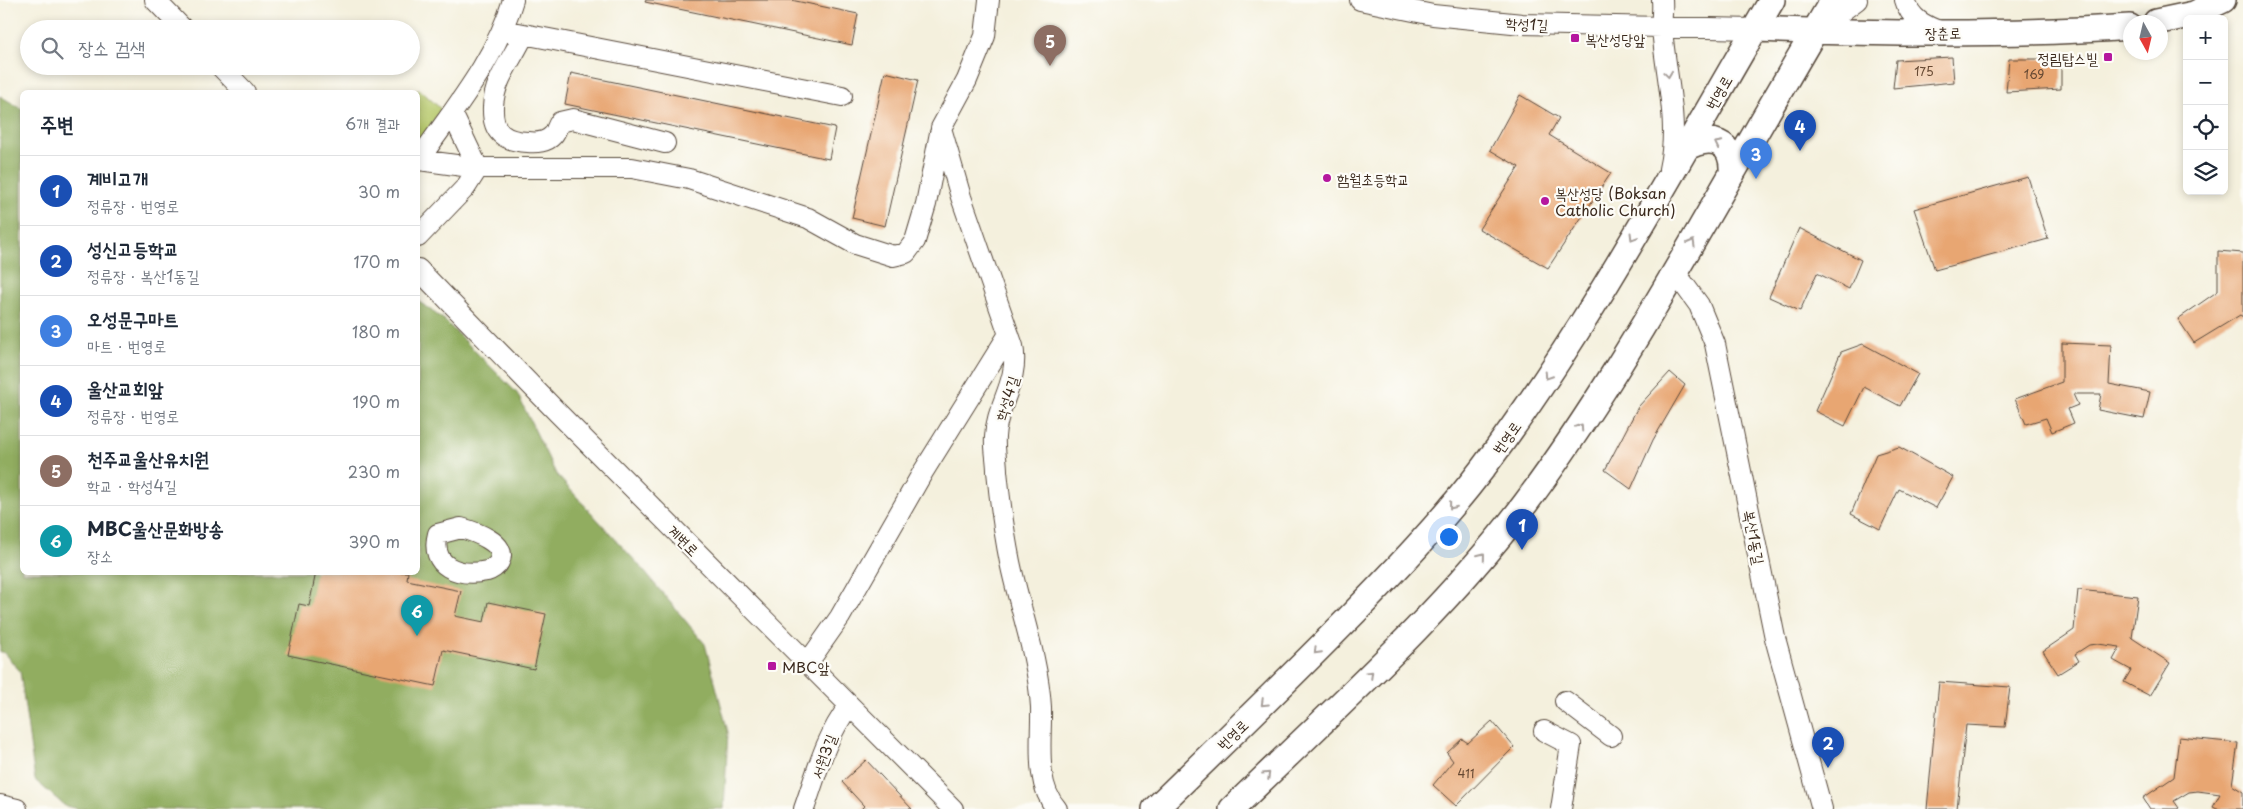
<!DOCTYPE html>
<html lang="ko">
<meta charset="utf-8">
<style>
body{margin:0;font-family:"Playpen Sans","Poor Story",sans-serif;background:#f2f2f3;color:#1f2937}
.controls{position:absolute;right:15px;top:15px;display:grid;overflow:hidden;border-radius:8px;box-shadow:0 2px 8px #0003}
.controls button{width:45px;height:45px;display:grid;place-items:center;padding:0;border:0;border-bottom:1px solid #e0e1e3;background:#fff;color:#1f2937;font:25px sans-serif}
.compass{position:absolute;left:2123px;top:15px;width:45px;height:45px;border-radius:50%;background:#fff;box-shadow:0 2px 8px #0003;rotate:172deg}
.you{position:absolute;left:1448px;top:536px;width:18px;height:18px;margin:-12px;border:4px solid #fff;border-radius:50%;background:#1a73e8;box-shadow:0 0 0 8px #1a73e833}
.badge{display:grid;place-items:center;width:32px;height:32px;border-radius:50%;background:#111827;color:#fff;font-size:16px;font-weight:700}
.pin{position:absolute;translate:-50% -41px;filter:drop-shadow(0 1px 2px #0008)}
.pin::after{content:'';position:absolute;top:26px;width:18px;height:15px;background:inherit;clip-path:polygon(0 0,100% 0,50% 100%)}
.list{margin:0;padding:0;list-style:none}
h2{display:flex;justify-content:space-between;align-items:center;height:65px;margin:0;padding:0 20px;font-size:21px}
h2 small{font-size:16px;font-weight:400;color:#747a83}
.list li{display:grid;grid-template-columns:32px 1fr auto;gap:15px;align-items:center;box-sizing:border-box;height:70px;padding:0 20px;border-top:1px solid #e0e1e3}
.list b{display:block;font-size:19px;white-space:nowrap}
.list p{margin:0;font-size:16px;white-space:nowrap;color:#747a83}
.list em{font-size:16px;font-style:normal;color:#747a83}
.icon{flex:none;width:28px;height:28px;fill:none;stroke:currentColor;stroke-width:2;stroke-linecap:round;stroke-linejoin:round}
.map{position:relative;flex:none;width:2243px;height:809px;overflow:hidden}
.search{position:absolute;background:#fff;box-shadow:0 2px 8px #0003;left:20px;top:20px;width:400px;height:55px;display:flex;align-items:center;gap:12px;box-sizing:border-box;padding:0 18px;border-radius:28px;color:#747a83;font-size:19px}
.panel{position:absolute;background:#fff;box-shadow:0 2px 8px #0003;left:20px;top:90px;width:400px;height:485px;border-radius:8px}
.map>svg:first-child{display:block}
.green{fill:#b7c96c;stroke:#797a45}
.forest{fill:#91ad60;stroke:#666c3f}
.building{fill:#e8a672}
.lines{fill:none;stroke-linecap:round;stroke-linejoin:round}
.minor-casing{stroke:#57483b;stroke-width:22}
.major-casing{stroke:#57483b;stroke-width:28}
.minor{stroke:#fff;stroke-width:20}
.major{stroke:#fff;stroke-width:25}
.oneway{stroke:#a79f9a}
.poi-dot{fill:#b5179e;stroke:#fdfcf7;stroke-width:2}
.labels{text-anchor:middle;dominant-baseline:central;stroke-width:4.5;stroke-linejoin:round;paint-order:stroke}
.number-label{font-size:12px;fill:#664933}
.street-label{font-size:15px;fill:#3b2a1e;stroke:#fdfcf7}
.poi-label{font-size:15px;fill:#3b2a1e;stroke:#fdfcf7;text-anchor:start}
</style>
<div class="map">
<svg width="2243" height="809" viewBox="0 0 2243 809">
<rect width="100%" height="100%" fill="#fdfcf7"/>
<filter id="ink" filterUnits="userSpaceOnUse"><feTurbulence type="fractalNoise" baseFrequency=".02" numOctaves="2"/><feDisplacementMap in="SourceGraphic" scale="10" xChannelSelector="R" yChannelSelector="G"/><feConvolveMatrix kernelMatrix="1 2 1 2 8 2 1 2 1" color-interpolation-filters="sRGB"/></filter>
<filter id="wash" filterUnits="userSpaceOnUse"><feTurbulence type="fractalNoise" baseFrequency=".0096" numOctaves="4" result="noise"/><feDisplacementMap in="SourceGraphic" scale="20" xChannelSelector="R" yChannelSelector="G"/><feGaussianBlur stdDeviation="1.12" result="paint"/><feColorMatrix in="noise" values="0 0 0 0 0 0 0 0 0 0 0 0 0 0 0 0 0 1.4 0 .05"/><feComposite in="paint" operator="in"/></filter>
<g filter="url(#wash)">
<rect width="100%" height="100%" fill="#f4f0dd"/>
<path class="green" d="M 419,89 L 441,109 L 418,145 L 418,92 L 415,92 Z"/>
<path class="forest" d="M 0,96 L 22,109 L 22,572 L 418,572 L 418,301 L 443,319 L 517,393 L 556,474 L 638,564 L 705,644 L 728,732 L 724,809 L 80,809 L 65,806 L 35,780 L 20,671 L 3,652 L 0,652 Z"/>
<g id="blocks">
<path class="building" d="M 646,0 L 791,0 L 858,14 L 852,45 L 645,2 Z
M 1952,57 L 1954,82 L 1893,88 L 1896,60 Z
M 2009,59 L 2061,59 L 2061,89 L 2006,92 Z
M 885,72 L 918,80 L 885,226 L 852,218 Z
M 571,73 L 835,128 L 829,159 L 565,104 Z
M 1520,95 L 1559,118 L 1549,135 L 1611,173 L 1548,268 L 1479,229 L 1519,167 L 1490,150 Z
M 2028,177 L 2048,239 L 1935,270 L 1914,209 Z
M 1799,228 L 1861,260 L 1849,289 L 1817,273 L 1800,311 L 1769,297 Z
M 2218,251 L 2243,253 L 2243,317 L 2240,315 L 2194,343 L 2178,319 L 2218,291 Z
M 2062,343 L 2111,345 L 2109,384 L 2150,392 L 2144,419 L 2098,410 L 2101,394 L 2073,394 L 2078,405 L 2068,409 L 2074,423 L 2052,432 L 2046,418 L 2026,424 L 2015,399 L 2062,382 Z
M 1863,344 L 1918,374 L 1900,406 L 1864,387 L 1845,426 L 1815,411 L 1841,352 Z
M 1670,372 L 1685,385 L 1653,440 L 1631,489 L 1605,470 L 1638,407 Z
M 1899,447 L 1953,477 L 1936,508 L 1899,489 L 1880,529 L 1851,514 L 1876,454 Z
M 316,572 L 408,572 L 407,580 L 461,591 L 455,616 L 484,622 L 488,602 L 546,614 L 534,669 L 443,650 L 435,686 L 288,655 L 299,604 L 309,606 Z
M 2078,590 L 2138,596 L 2132,638 L 2170,663 L 2150,696 L 2124,682 L 2131,670 L 2113,660 L 2120,647 L 2098,644 L 2089,645 L 2075,654 L 2079,661 L 2058,674 L 2043,651 L 2074,630 Z
M 1939,682 L 2010,687 L 2005,727 L 1966,725 L 1957,809 L 1927,809 Z
M 1492,721 L 1514,747 L 1456,806 L 1433,785 L 1453,761 L 1447,753 L 1462,739 L 1468,743 Z
M 2179,737 L 2238,743 L 2232,785 L 2243,792 L 2243,809 L 2217,809 L 2213,807 L 2220,794 L 2198,791 L 2189,792 L 2174,801 L 2179,808 L 2177,809 L 2150,809 L 2143,798 L 2174,777 Z
M 866,760 L 912,809 L 861,809 L 864,806 L 842,782 Z"/>
</g>
</g>
<g filter="url(#ink)">
<use href="#blocks" fill-opacity="0" stroke="#57483b" stroke-width="1"/>
<g class="lines">
<defs>
<path id="minor" d="M 155,0 L 183,29
M 989,0 L 985,36 L 967,80 L 941,128 L 961,197 L 1013,346 C 1020,381 996,405 995,437 C 994,448 997,460 997,471 C 1000,502 1004,532 1010,562 C 1020,610 1038,657 1041,707 C 1042,739 1034,784 1057,809
M 1360,0 L 1433,15 L 1522,24 L 1755,29
M 1662,0 C 1663,9 1661,18 1662,27 C 1665,75 1680,121 1669,169
M 1905,0 C 1910,19 1925,26 1942,32
M 1818,29 L 1857,0
M 503,30 L 842,96
M 524,34 C 513,59 494,79 493,107 C 492,133 504,141 528,142 C 536,143 547,142 553,135 C 556,132 557,126 560,122 L 573,119 L 665,143
M 220,66 L 245,92
M 419,160 L 478,168 L 632,168 L 689,179 L 808,218 L 855,244 L 893,256 L 906,253 L 915,241 L 926,204 L 940,133
M 418,161 C 453,110 495,61 513,0
M 418,237 L 466,187 L 478,168 L 452,113
M 418,269 L 558,413 L 953,809
M 1675,272 L 1699,305 L 1715,344 L 1775,638 L 1822,809
M 461,528 C 472,531 510,543 499,562 C 497,566 491,570 487,571 C 459,577 429,567 438,534 Z
M 807,664 L 840,617 L 923,472 L 1009,334
M 1565,701 L 1611,736
M 1544,731 L 1571,745 L 1561,809
M 0,805 L 17,809
M 804,809 C 817,772 825,738 849,706"/>
<path id="major" d="M 2156,22 L 2194,14 L 2223,0
M 1755,29 C 1880,34 2006,36 2130,27
M 1684,149 C 1711,134 1734,140 1732,174
M 1155,809 C 1219,747 1283,685 1346,621 C 1394,572 1441,523 1483,468 C 1593,322 1679,157 1772,0
M 1232,809 C 1332,711 1440,616 1525,504 C 1590,417 1645,324 1700,229 C 1744,153 1788,76 1833,0"/>
</defs>
<use href="#minor" class="minor-casing"/>
<use href="#major" class="major-casing"/>
<use href="#minor" class="minor"/>
<use href="#major" class="major"/>
</g>
<defs><path id="oneway-chevron" d="M-2-3.5L2.5 0L-2 3.5" fill="none" stroke-width="1.6" stroke-linecap="round" stroke-linejoin="round" transform="scale(1.25)"/></defs>
<g class="oneway">
<use href="#oneway-chevron" transform="translate(1668 74) rotate(82)"/>
<use href="#oneway-chevron" transform="translate(1718 144) rotate(-153)"/>
<use href="#oneway-chevron" transform="translate(1633 237) rotate(121)"/>
<use href="#oneway-chevron" transform="translate(1692 243) rotate(-60)"/>
<use href="#oneway-chevron" transform="translate(1548 376) rotate(123)"/>
<use href="#oneway-chevron" transform="translate(1580 427) rotate(-56)"/>
<use href="#oneway-chevron" transform="translate(1452 506) rotate(129)"/>
<use href="#oneway-chevron" transform="translate(1482 556) rotate(-51)"/>
<use href="#oneway-chevron" transform="translate(1317 651) rotate(134)"/>
<use href="#oneway-chevron" transform="translate(1370 674) rotate(-44)"/>
<use href="#oneway-chevron" transform="translate(1264 703) rotate(136)"/>
<use href="#oneway-chevron" transform="translate(1267 775) rotate(-44)"/>
</g>
</g>
<g class="poi-dot">
<rect x="1570" y="33" width="10" height="10" rx="2.5"/>
<rect x="2103" y="52" width="10" height="10" rx="2.5"/>
<circle cx="1327" cy="178" r="5"/>
<circle cx="1545" cy="201" r="5"/>
<rect x="767" y="661" width="10" height="10" rx="2.5"/>
</g>
<g class="labels">
<g class="number-label">
<text x="1924" y="71">175</text>
<text x="2034" y="74">169</text>
<text x="1466" y="773">411</text>
</g>
<g class="street-label">
<text transform="translate(1527 23) rotate(3)">학성1길</text>
<text transform="translate(1943 32) rotate(-1)">장춘로</text>
<text transform="translate(1718 92) rotate(-60)">번영로</text>
<text transform="translate(1006 398) rotate(-73)">학성4길</text>
<text transform="translate(1506 437) rotate(-54)">번영로</text>
<text transform="translate(1755 537) rotate(79)">복산1동길</text>
<text transform="translate(684 540) rotate(45)">계변로</text>
<text transform="translate(1232 734) rotate(-44)">번영로</text>
<text transform="translate(823 756) rotate(-70)">서원3길</text>
</g>
<g class="poi-label">
<text x="1585" y="38">복산성당앞</text>
<text x="2098" y="57" text-anchor="end">정림탑스빌</text>
<text x="1337" y="178">함월초등학교</text>
<text x="1555" y="192">복산성당 (Boksan<tspan x="1555" dy="17">Catholic Church)</tspan></text>
<text x="782" y="666">MBC앞</text>
</g>
</g>
</svg>
<div class="controls">
<button>+</button>
<button>−</button>
<button><svg class="icon" aria-label="locate" viewBox="0 0 24 24"><circle cx="12" cy="12" r="6"/><path d="M12 2v4M12 18v4M2 12h4M18 12h4"/></svg></button>
<button><svg class="icon" aria-label="layers" viewBox="0 0 24 24"><path d="M12 4l9 5-9 5-9-5zM3 14l9 5 9-5"/></svg></button>
</div>
<svg class="compass" viewBox="-18 -18 36 36"><path d="M0-13l5 13h-10z" fill="#e53935"/><path d="M0 13l5-13h-10z" fill="#747a83"/></svg>
<div class="you"></div>
<div class="pin badge" style="left:1522px;top:550px;background:#1a4fb4">1</div>
<div class="pin badge" style="left:1828px;top:768px;background:#1a4fb4">2</div>
<div class="pin badge" style="left:1756px;top:179px;background:#3f7fe0">3</div>
<div class="pin badge" style="left:1800px;top:151px;background:#1a4fb4">4</div>
<div class="pin badge" style="left:1050px;top:66px;background:#8d6e63">5</div>
<div class="pin badge" style="left:417px;top:636px;background:#0f9aa8">6</div>
<div class="search"><svg class="icon" aria-label="search" viewBox="0 0 24 24"><circle cx="10" cy="10" r="6"/><path d="M15 15l6 6"/></svg>장소 검색</div>
<section class="panel">
<h2>주변<small>6개 결과</small></h2>
<ul class="list">
<li><span class="badge" style="background:#1a4fb4">1</span><div><b>계비고개</b><p>정류장 · 번영로</p></div><em>30 m</em></li>
<li><span class="badge" style="background:#1a4fb4">2</span><div><b>성신고등학교</b><p>정류장 · 복산1동길</p></div><em>170 m</em></li>
<li><span class="badge" style="background:#3f7fe0">3</span><div><b>오성문구마트</b><p>마트 · 번영로</p></div><em>180 m</em></li>
<li><span class="badge" style="background:#1a4fb4">4</span><div><b>울산교회앞</b><p>정류장 · 번영로</p></div><em>190 m</em></li>
<li><span class="badge" style="background:#8d6e63">5</span><div><b>천주교울산유치원</b><p>학교 · 학성4길</p></div><em>230 m</em></li>
<li><span class="badge" style="background:#0f9aa8">6</span><div><b>MBC울산문화방송</b><p>장소</p></div><em>390 m</em></li>
</ul>
</section>
</div>
